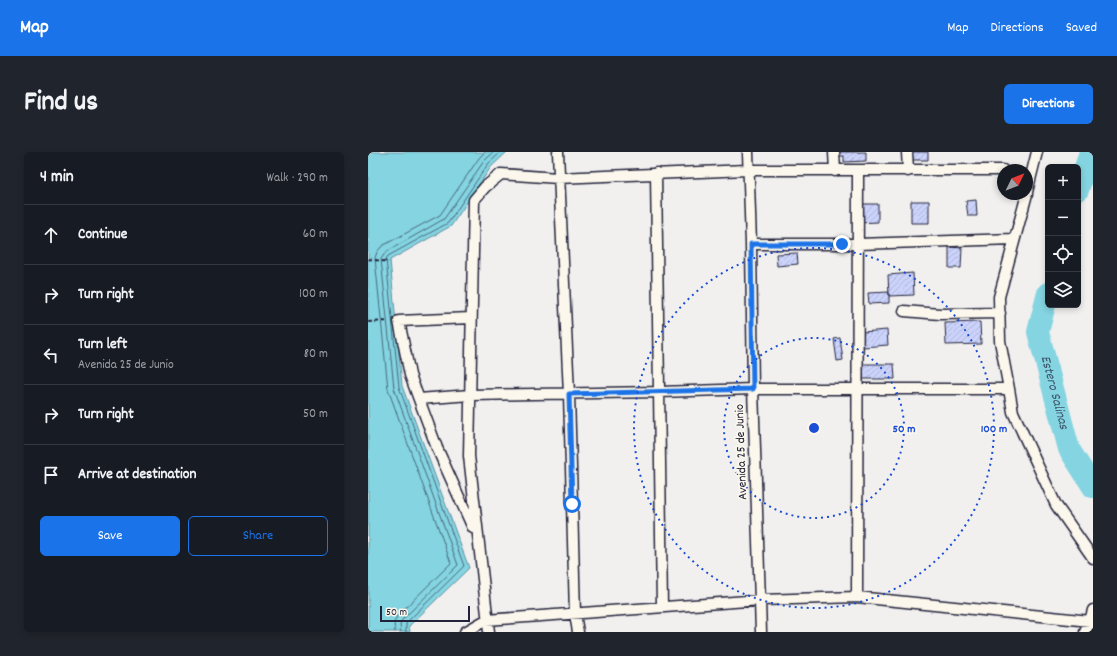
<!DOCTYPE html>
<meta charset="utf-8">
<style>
body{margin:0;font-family:Dekko,sans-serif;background:#20242c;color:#f1f3f6}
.controls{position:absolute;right:12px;top:12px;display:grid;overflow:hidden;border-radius:6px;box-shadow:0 2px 6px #0003}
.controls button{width:36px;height:36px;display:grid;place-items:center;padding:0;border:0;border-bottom:1px solid #363941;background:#171b24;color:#f1f3f6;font:20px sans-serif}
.compass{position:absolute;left:629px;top:12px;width:36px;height:36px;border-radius:50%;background:#171b24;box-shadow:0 2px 6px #0003;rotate:47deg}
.scale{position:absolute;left:12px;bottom:10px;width:90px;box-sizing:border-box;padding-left:4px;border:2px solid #22223b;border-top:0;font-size:11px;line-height:14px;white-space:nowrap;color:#22223b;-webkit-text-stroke:3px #fbf7ec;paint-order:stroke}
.stop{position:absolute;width:12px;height:12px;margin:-9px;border:3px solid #1a73e8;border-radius:50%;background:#fff}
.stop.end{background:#1a73e8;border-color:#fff;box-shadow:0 1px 4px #0008}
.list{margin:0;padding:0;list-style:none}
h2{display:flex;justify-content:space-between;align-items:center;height:52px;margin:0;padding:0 16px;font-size:17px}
h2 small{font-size:13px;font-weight:400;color:#9ea1a6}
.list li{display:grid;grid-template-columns:26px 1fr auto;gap:12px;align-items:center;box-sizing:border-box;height:60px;padding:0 16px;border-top:1px solid #363941}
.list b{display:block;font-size:15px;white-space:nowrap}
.list p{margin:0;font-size:13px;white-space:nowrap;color:#9ea1a6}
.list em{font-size:13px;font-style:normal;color:#9ea1a6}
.actions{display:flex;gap:8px;padding:12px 16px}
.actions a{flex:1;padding:9px 0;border:1px solid #1a73e8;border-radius:6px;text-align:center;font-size:14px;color:#1a73e8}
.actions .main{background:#1a73e8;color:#fff}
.icon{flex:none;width:22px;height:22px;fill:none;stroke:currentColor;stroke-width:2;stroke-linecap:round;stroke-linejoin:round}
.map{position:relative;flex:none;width:725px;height:480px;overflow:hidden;border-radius:6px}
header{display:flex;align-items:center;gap:24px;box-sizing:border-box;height:56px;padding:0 20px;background:#1a73e8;color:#fff}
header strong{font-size:19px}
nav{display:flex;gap:22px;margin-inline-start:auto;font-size:14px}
.intro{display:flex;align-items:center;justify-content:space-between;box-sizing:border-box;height:96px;padding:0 24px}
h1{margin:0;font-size:28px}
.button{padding:10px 18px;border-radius:6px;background:#1a73e8;color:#fff;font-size:14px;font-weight:700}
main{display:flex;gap:24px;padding:0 24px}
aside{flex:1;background:#171b24;border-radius:6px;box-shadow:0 2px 6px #0003}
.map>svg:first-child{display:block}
.water{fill:#84d4e1;stroke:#5d8d9f}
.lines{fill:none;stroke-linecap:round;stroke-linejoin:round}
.shore{stroke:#49697d;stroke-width:1}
.river{stroke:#84d4e1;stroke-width:22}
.building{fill:url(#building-hatch);stroke:#22223b}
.minor-casing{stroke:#22223b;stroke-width:13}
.path{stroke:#22223b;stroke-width:2;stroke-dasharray:4 3;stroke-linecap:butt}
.minor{stroke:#fbf7ec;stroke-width:10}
.route{stroke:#1a73e8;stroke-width:5}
.ring{fill:none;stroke:#1d4ed8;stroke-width:2;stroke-dasharray:2 4}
.labels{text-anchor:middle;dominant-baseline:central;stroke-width:3.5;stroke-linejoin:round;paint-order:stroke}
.street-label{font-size:13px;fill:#22223b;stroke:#fbf7ec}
.water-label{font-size:14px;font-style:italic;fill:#3f576d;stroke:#fbf7ec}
.centre{fill:#1d4ed8;stroke:#fbf7ec;stroke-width:2}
.ring-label{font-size:12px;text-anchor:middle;font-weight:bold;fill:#1d4ed8;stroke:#fbf7ec;stroke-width:3.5;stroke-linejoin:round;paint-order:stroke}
</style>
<header>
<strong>Map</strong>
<nav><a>Map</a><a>Directions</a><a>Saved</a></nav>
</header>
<div class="intro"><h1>Find us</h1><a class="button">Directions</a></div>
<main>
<aside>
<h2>4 min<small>Walk · 290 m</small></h2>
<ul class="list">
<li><svg class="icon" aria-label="ahead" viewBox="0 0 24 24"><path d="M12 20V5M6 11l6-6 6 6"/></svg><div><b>Continue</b></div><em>60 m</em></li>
<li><svg class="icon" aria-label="right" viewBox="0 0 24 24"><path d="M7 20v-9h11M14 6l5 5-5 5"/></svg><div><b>Turn right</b></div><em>100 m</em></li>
<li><svg class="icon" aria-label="left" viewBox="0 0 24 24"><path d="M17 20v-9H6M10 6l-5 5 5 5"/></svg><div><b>Turn left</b><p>Avenida 25 de Junio</p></div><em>80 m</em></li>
<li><svg class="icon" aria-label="right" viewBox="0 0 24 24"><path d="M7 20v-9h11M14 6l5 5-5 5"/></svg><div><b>Turn right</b></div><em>50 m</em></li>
<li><svg class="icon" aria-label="arrive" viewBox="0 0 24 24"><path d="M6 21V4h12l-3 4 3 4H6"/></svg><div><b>Arrive at destination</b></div></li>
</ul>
<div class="actions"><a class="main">Save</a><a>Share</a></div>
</aside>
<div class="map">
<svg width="725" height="480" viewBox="0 0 725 480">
<defs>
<pattern id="building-hatch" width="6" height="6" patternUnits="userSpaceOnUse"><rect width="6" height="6" fill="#cbd3fb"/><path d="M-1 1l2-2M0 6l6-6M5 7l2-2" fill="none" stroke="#aeb5d8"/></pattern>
</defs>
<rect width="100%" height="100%" fill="#f1f0ef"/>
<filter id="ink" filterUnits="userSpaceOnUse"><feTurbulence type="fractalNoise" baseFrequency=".025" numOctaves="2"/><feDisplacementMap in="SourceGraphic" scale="8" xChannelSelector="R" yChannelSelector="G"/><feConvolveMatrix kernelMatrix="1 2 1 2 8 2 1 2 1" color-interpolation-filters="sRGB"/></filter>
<g filter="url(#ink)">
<path class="water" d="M 0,0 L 139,0 L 123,15 L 83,74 L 22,108 L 34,234 L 101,416 L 41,474 L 42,480 L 0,480 Z"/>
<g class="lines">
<path class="shore" d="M 27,480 L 26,471 L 29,464 L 83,411 L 20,237 L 7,106 L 9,100 L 14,94 L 72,63 L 111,6 L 117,0
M 33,480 L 32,473 L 34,468 L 90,413 L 26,236 L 13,107 L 18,100 L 76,67 L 116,9 L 126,0
M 38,480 L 38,471 L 96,414 L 31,235 L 18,107 L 20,104 L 80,71 L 120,12 L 133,0"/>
<g class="river">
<path d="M 710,38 L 722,0"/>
<path id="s1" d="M 680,141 L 670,180 L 701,297 L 725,335"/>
</g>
</g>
<path class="building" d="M 467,0 L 498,0 L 498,9 L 476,10 L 476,4 L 467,4 Z
M 541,0 L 560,0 L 560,8 L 541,8 Z
M 608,48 L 609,64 L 600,64 L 598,49 Z
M 543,49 L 561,49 L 561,71 L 543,71 Z
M 489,52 L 510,52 L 510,70 L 490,71 Z
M 581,95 L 594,96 L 593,116 L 581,116 Z
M 429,101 L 430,112 L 409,114 L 408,102 Z
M 545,121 L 546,143 L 521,144 L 520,123 Z
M 521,140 L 521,151 L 501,152 L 500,141 Z
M 612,170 L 613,192 L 578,193 L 577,171 Z
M 519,178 L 520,193 L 495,195 L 494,180 Z
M 472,186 L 475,208 L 469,209 L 466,187 Z
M 495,212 L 526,212 L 527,227 L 495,227 Z"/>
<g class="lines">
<defs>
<path id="minor" d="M 190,0 L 201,242 L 207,462 L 210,480
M 380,0 L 383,92 L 385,237 L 393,480
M 466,0 L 467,19
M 539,0 L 540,19
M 288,21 L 294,455
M 659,40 L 669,0
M 659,42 L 631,145 L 632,189 L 641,237 L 645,260 L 688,353 L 725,406
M 383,92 L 490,92 L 646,87
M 536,159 L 572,162 L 632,161
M 103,166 L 31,169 L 42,223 L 69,296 L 105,376
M 51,247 L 102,243 L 291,240 L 385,237 L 641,237
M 489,445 L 490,19
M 97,480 L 118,468 L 393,448 L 489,445 L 722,469 L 725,472
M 121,480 L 101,304 L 106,48 L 117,35 L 133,22 L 190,26 L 379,18 L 635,18
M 717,480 L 722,469 L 725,458"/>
</defs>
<use href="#minor" class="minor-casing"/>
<path class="path" d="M 0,107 L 21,110
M 0,170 L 21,169"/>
<use href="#minor" class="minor"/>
</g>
</g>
<g class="lines" filter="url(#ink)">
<path class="route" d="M 204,352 L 201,242 L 385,237 L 383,92 L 474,92"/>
</g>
<g class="ring">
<circle cx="446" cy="276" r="90"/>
<circle cx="446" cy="276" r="180"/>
</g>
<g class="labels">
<g class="street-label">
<text transform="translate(374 300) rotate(-92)">Avenida 25 de Junio</text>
</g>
<g class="water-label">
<text stroke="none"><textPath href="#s1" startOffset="103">Estero Salinas</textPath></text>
</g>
</g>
<circle cx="446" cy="276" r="6" class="centre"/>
<g class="ring-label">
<text x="536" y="280">50 m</text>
<text x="626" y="280">100 m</text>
</g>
</svg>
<div class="controls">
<button>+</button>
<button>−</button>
<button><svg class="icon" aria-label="locate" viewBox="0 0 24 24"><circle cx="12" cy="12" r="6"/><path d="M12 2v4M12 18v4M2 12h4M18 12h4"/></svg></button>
<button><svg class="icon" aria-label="layers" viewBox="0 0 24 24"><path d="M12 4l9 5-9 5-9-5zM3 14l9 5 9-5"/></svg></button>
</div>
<svg class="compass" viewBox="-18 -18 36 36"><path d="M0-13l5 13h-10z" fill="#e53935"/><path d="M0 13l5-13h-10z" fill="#9ea1a6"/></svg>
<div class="scale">50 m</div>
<div class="stop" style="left:204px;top:352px"></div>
<div class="stop end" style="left:474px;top:92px"></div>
</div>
</main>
